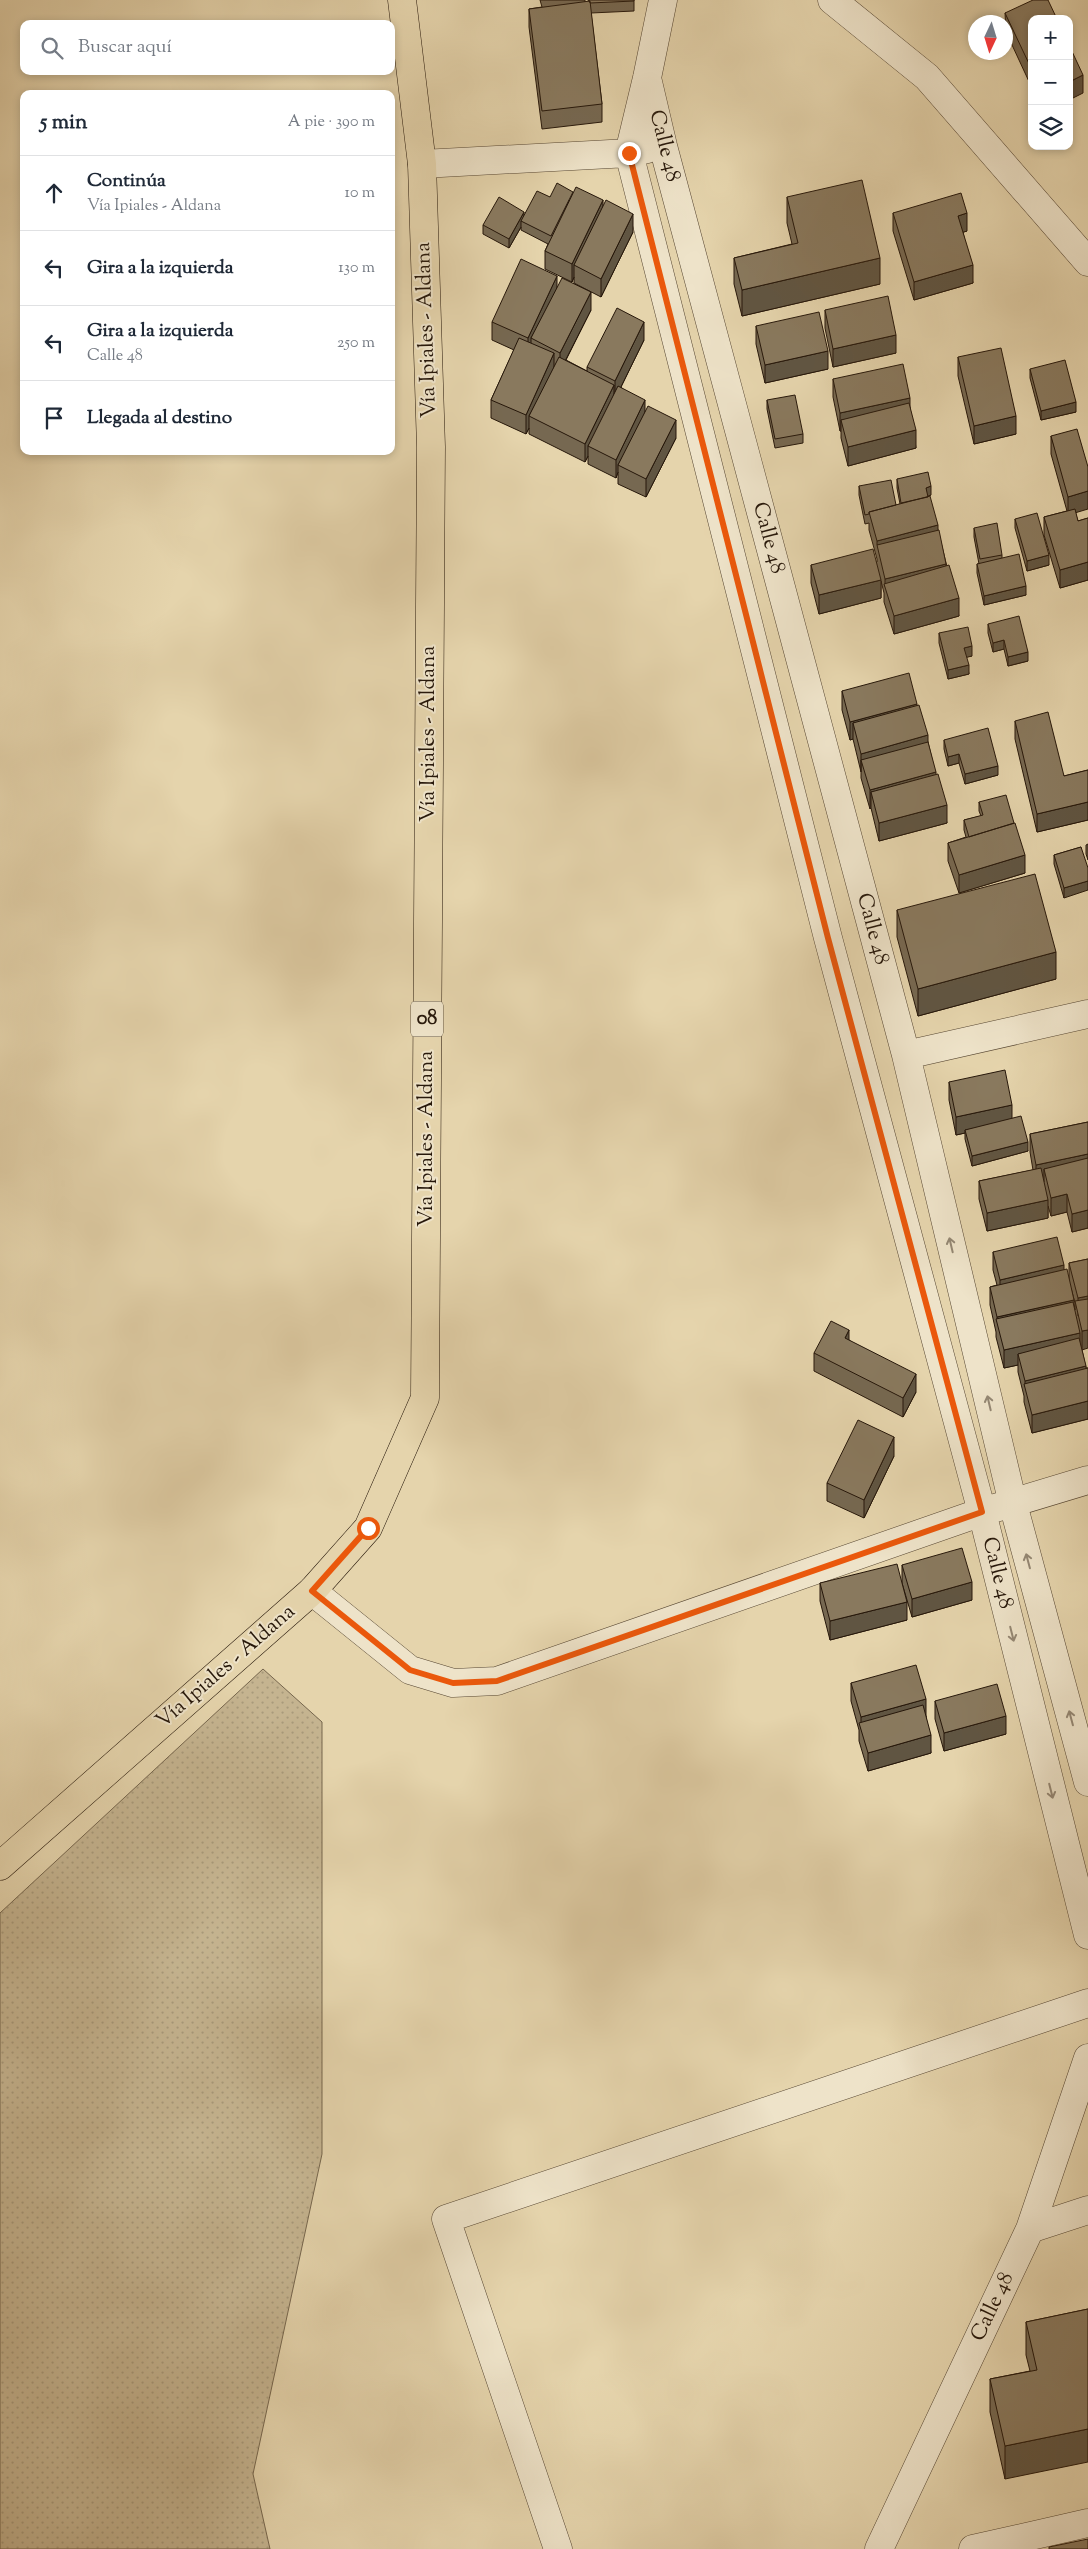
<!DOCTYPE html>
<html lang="es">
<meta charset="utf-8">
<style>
body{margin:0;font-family:"Sorts Mill Goudy",serif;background:#f6f6f7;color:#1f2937}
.controls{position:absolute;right:15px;top:15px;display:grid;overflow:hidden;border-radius:10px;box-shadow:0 2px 8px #0003}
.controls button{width:45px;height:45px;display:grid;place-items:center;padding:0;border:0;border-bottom:1px solid #e0e1e3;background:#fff;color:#1f2937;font:25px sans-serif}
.compass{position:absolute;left:968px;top:15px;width:45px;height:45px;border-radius:50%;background:#fff;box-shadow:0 2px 8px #0003;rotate:184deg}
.stop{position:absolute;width:15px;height:15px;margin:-11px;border:4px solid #ea580c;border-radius:50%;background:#fff}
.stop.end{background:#ea580c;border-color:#fff;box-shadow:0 1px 5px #0008}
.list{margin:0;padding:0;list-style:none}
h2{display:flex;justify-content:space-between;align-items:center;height:65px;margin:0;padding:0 20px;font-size:21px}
h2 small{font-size:16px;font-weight:400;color:#747a83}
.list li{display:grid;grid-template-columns:32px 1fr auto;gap:15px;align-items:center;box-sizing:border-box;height:75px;padding:0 20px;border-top:1px solid #e0e1e3}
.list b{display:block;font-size:19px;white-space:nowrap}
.list p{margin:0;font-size:16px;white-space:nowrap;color:#747a83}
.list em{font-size:16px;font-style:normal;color:#747a83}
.icon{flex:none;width:28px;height:28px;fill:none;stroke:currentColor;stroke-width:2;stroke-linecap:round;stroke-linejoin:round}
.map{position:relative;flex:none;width:1088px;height:2549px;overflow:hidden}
.search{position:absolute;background:#fff;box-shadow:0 2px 8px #0003;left:20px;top:20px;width:375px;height:55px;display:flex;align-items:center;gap:12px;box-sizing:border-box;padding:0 18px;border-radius:10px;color:#747a83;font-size:19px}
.panel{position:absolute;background:#fff;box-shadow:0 2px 8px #0003;left:20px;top:90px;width:375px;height:365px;border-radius:10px}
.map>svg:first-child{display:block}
.grass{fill:url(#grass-dots);stroke:#76664d}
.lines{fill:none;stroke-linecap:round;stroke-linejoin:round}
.minor-casing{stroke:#564632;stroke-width:29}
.tertiary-casing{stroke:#564632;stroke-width:29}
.primary-casing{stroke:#26170a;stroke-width:29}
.minor{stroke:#eee3c9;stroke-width:28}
.tertiary{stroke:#eee3c9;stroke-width:28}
.primary{stroke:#e5d4ac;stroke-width:28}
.wall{fill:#766851;stroke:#26170a;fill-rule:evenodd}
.shaded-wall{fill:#605542;stroke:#26170a}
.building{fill:#89795e;stroke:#26170a}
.oneway{stroke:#948773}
.route{stroke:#ea580c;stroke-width:6}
.labels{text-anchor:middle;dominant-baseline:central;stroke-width:4;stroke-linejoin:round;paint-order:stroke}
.shield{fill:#eee3c9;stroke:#625443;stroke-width:1}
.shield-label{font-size:20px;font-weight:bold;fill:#26170a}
.street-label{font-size:21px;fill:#26170a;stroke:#eee3c9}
</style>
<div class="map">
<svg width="1088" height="2549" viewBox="0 0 1088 2549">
<defs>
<pattern id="grass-dots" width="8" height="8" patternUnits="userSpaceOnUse" patternTransform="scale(1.25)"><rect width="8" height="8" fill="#c5b490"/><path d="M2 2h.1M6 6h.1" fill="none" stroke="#a99a7b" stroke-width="1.8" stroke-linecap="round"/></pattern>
</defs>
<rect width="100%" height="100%" fill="#e5d4ac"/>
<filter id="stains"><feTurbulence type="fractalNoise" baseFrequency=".004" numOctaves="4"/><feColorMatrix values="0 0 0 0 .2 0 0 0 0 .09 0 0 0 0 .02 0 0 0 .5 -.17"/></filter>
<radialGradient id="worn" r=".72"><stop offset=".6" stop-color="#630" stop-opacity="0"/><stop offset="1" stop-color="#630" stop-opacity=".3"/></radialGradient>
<path class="grass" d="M 263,1669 L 322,1722 L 322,2154 L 253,2474 L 270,2549 L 0,2549 L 0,1913 Z"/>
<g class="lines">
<defs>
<path id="minor" d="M 663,0 L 647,78 L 629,153 L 828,938 L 982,1512 L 1088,1935
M 648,82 L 663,146 L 906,1055 L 1013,1504 L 1088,1782
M 422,164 L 629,153 L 647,149
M 906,1055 L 1088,1014
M 312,1591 L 410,1670 L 453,1683 L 497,1681 L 982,1512 L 1088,1480
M 1030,2229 L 1088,2210
M 558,2549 L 446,2219 L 1088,2003
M 879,2549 L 1030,2229 L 1088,2058
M 973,2549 L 1088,2523"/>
<path id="tertiary" d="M 832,0 L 927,77 L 1088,262"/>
<path id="primary" d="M 0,1866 L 312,1591 L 368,1528 L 425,1398 L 431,447 L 422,164 L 402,0"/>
</defs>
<use href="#minor" class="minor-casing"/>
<use href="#tertiary" class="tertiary-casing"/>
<use href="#primary" class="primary-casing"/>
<use href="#minor" class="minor"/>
<use href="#tertiary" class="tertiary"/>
<use href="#primary" class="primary"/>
</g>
<path class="wall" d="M 540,0 L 585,0 L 585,2 L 589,2 L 588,0 L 634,0 L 634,11 L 591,13 L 602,104 L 602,122 L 542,129 L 529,27 L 529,9 L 542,7 Z
M 1005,13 L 1032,19 L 1032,88 L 1006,32 Z
M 550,197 L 603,207 L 633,232 L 601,297 L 574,283 L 574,277 L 572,282 L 545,269 L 545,251 L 548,244 L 521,230 L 521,227 L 509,248 L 483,234 L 483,225 L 524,215 Z
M 787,197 L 880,284 L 742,316 L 734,284 L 734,258 L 792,244 L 787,223 Z
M 893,213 L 967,231 L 963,232 L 973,283 L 914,300 L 893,231 Z
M 557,288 L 591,310 L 566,360 L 587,371 L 587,367 L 644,340 L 621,387 L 645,411 L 676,438 L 646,497 L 618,484 L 618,472 L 616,478 L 588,464 L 588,456 L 585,462 L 529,434 L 529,428 L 526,434 L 491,418 L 491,400 L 514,350 L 492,340 L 492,322 Z
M 825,310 L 896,353 L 833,367 L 825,328 Z
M 756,326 L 828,369 L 765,383 L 756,344 Z
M 958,357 L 1016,434 L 974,444 L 958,376 Z
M 1030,369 L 1076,412 L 1041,420 L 1030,378 Z
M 833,379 L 910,407 L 916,448 L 848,466 L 841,438 L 841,431 L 840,431 L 833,397 Z
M 767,400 L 803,434 L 803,443 L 775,448 L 767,409 Z
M 1051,436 L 1078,521 L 1088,518 L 1088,580 L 1060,588 L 1044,535 L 1044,517 L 1067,511 L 1051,454 Z
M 897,479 L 931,495 L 928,496 L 938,530 L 959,616 L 894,634 L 884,602 L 884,593 L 881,581 L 881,598 L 819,614 L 811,583 L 811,565 L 877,562 L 877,559 L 869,530 L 869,523 L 865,524 L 859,495 L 859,486 L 896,505 L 900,504 L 897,488 Z
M 1015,519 L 1049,565 L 1027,571 L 1015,528 Z
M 974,528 L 1002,555 L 1002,558 L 1026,595 L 984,605 L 977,573 L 977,564 L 979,564 L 974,537 Z
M 988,624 L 1028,661 L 1008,666 L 1004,649 L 993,652 L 988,633 Z
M 939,633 L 972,656 L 966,657 L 969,674 L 948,679 L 939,643 Z
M 842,691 L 917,706 L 928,742 L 947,823 L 879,841 L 871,808 L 870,809 L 861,778 L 861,772 L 853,739 L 850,740 L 842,710 Z
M 1015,721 L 1064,776 L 1088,770 L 1088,820 L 1037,832 L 1015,739 Z
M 944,740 L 998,775 L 965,784 L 959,763 L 948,766 L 944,749 Z
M 979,802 L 1025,873 L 959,893 L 948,861 L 948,843 L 966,837 L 964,830 L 964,820 L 981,816 L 979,811 Z
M 1088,844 L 1088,860 L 1086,854 L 1086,845 Z
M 1081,847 L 1064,898 L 1054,864 L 1054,855 Z
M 897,910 L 1056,979 L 918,1016 L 897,937 Z
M 949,1082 L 1012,1118 L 1028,1151 L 972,1166 L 965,1139 L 965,1133 L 956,1135 L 949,1100 Z
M 1088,1122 L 1088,1228 L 1072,1232 L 1067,1212 L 1051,1216 L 1048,1206 L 1048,1218 L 987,1231 L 979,1199 L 979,1181 L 1033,1170 L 1030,1152 L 1030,1134 Z
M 993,1252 L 1064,1270 L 1069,1280 L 1069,1263 L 1088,1259 L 1082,1350 L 1086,1368 L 1088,1368 L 1088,1419 L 1032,1433 L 1024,1402 L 1024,1396 L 1018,1372 L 1018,1365 L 1004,1368 L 996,1337 L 996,1332 L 990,1305 L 990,1287 L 997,1285 L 993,1270 ZM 1071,1288 L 1075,1303 L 1075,1310 L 1074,1305 Z
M 849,1340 L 916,1392 L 903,1417 L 814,1371 L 814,1353 Z
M 894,1456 L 864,1518 L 827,1501 L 827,1483 Z
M 902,1565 L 972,1600 L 912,1617 L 902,1583 Z
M 820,1583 L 907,1620 L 830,1640 L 820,1601 Z
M 851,1683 L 926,1716 L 931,1753 L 868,1771 L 859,1741 L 859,1730 L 851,1701 Z
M 935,1701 L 1006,1734 L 944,1751 L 935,1719 Z
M 1088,2309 L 1005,2479 L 990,2412 L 990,2379 L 1030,2371 L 1026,2355 L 1026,2322 Z"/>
<path class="shaded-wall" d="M 1083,75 L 1083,93 L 1069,100 L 1069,82 Z
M 603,200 L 603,218 L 574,265 L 574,277 L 572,282 L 572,264 Z
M 524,212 L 524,221 L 521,221 L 521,227 L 509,248 L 509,239 Z
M 967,213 L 967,231 L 958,234 L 958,216 Z
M 633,214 L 633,232 L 601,297 L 601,279 Z
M 880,258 L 880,284 L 742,316 L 742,290 Z
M 973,265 L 973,283 L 914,300 L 914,282 Z
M 557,276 L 557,294 L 531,338 L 531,348 L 528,356 L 528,338 Z
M 591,292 L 591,310 L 560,371 L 560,353 Z
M 644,322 L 644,340 L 615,399 L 615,381 Z
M 896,335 L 896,353 L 833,367 L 833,349 Z
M 828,351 L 828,369 L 765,383 L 765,365 Z
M 554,353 L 554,371 L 529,416 L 529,428 L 526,434 L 526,415 Z
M 614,385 L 614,403 L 588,446 L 588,456 L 585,462 L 585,444 Z
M 910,398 L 910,416 L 841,420 L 841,431 L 840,431 L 840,413 Z
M 645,400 L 645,418 L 618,465 L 618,472 L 616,478 L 616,460 Z
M 1076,402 L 1076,412 L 1041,420 L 1041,411 Z
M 1016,416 L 1016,434 L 974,444 L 974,426 Z
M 676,420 L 676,438 L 646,497 L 646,479 Z
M 916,430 L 916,448 L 848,466 L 848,447 Z
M 931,486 L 931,495 L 926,497 L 926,488 Z
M 1088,491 L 1088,509 L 1068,515 L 1068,497 Z
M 938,525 L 938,543 L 877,545 L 877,541 Z
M 1049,555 L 1049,565 L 1027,571 L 1027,561 Z
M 1088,562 L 1088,580 L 1060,588 L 1060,570 Z
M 946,564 L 946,582 L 885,587 L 885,579 Z
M 881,580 L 881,598 L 819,614 L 819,595 Z
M 1026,586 L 1026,595 L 984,605 L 984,596 Z
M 959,598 L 959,616 L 894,634 L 894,616 Z
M 1004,640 L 1004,649 L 993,652 L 993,643 Z
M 972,646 L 972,656 L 964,658 L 964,648 Z
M 1028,652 L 1028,661 L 1008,666 L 1008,657 Z
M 969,665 L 969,674 L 948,679 L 948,670 Z
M 917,704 L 917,722 L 853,723 L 853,739 L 850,740 L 850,722 Z
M 928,735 L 928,753 L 861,760 L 861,772 L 861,754 Z
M 959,754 L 959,763 L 948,766 L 948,757 Z
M 998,766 L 998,775 L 965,784 L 965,774 Z
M 936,772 L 936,791 L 871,792 L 871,808 L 870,809 L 870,790 Z
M 1088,802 L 1088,820 L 1037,832 L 1037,814 Z
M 947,805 L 947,823 L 879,841 L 879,823 Z
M 1025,855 L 1025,873 L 959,893 L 959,875 Z
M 1088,881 L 1088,890 L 1064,898 L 1064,888 Z
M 1056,952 L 1056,979 L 918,1016 L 918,989 Z
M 1012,1105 L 1012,1123 L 965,1130 L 965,1133 L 956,1135 L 956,1117 Z
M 1028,1142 L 1028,1151 L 972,1166 L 972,1156 Z
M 1088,1154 L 1088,1172 L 1044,1169 L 1044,1182 L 1036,1183 L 1036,1165 Z
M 1067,1194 L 1067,1212 L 1051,1216 L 1051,1198 Z
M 1048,1200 L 1048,1218 L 987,1231 L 987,1213 Z
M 1088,1210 L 1088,1228 L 1072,1232 L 1072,1214 Z
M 1064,1265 L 1064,1283 L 1000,1298 L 1000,1280 Z
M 1088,1296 L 1088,1314 L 1078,1316 L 1078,1298 Z
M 1074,1300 L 1074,1318 L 997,1322 L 997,1317 Z
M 849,1330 L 849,1348 L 845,1338 Z
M 1088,1330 L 1088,1348 L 1082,1350 L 1082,1331 Z
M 1080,1333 L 1080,1351 L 1018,1354 L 1018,1365 L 1004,1368 L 1004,1350 Z
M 1086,1366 L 1086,1384 L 1025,1387 L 1025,1381 Z
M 916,1374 L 916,1392 L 903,1417 L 903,1398 Z
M 1088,1401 L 1088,1419 L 1032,1433 L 1032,1415 Z
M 894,1437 L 894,1456 L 864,1518 L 864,1500 Z
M 972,1582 L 972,1600 L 912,1617 L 912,1599 Z
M 907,1602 L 907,1620 L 830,1640 L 830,1621 Z
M 926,1699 L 926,1717 L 861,1729 L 861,1717 Z
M 1006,1716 L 1006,1734 L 944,1751 L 944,1733 Z
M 931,1735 L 931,1753 L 868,1771 L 868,1753 Z
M 1088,2429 L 1088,2462 L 1005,2479 L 1005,2446 Z"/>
<path class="building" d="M 589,0 L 634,0 L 634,1 L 590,3 Z
M 1033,0 L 1048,0 L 1057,19 L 1032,19 L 1032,70 L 1005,13 Z
M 590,1 L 602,104 L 542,111 L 529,9 Z
M 1069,45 L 1083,75 L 1069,82 Z
M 862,180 L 880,258 L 742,290 L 734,258 L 798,243 L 787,197 Z
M 557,183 L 573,192 L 551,236 L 521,221 L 537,191 L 550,197 Z
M 576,187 L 603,200 L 572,264 L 545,251 Z
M 961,193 L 967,213 L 958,216 L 973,265 L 914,282 L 893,213 Z
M 499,197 L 524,212 L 509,239 L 483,225 Z
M 606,200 L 633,214 L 601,279 L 574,265 Z
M 521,259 L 557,276 L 528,338 L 492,322 Z
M 562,278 L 591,292 L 560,353 L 531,338 Z
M 888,296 L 896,335 L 833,349 L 825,310 Z
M 617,308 L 644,322 L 615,381 L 587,367 Z
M 819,312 L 828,351 L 765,365 L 756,326 Z
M 519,338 L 554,353 L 526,415 L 491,400 Z
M 1001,348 L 1016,416 L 974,426 L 958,357 Z
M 559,357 L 614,385 L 585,444 L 529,416 Z
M 1065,360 L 1076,402 L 1041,411 L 1030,369 Z
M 903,364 L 910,398 L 840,413 L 833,379 Z
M 618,386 L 645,400 L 616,460 L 588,446 Z
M 795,395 L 803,434 L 775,439 L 767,400 Z
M 909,403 L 916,430 L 848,447 L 841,420 Z
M 648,406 L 676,420 L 646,479 L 618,465 Z
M 1077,429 L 1088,467 L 1088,491 L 1068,497 L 1051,436 Z
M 928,472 L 931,486 L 926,488 L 928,497 L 901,503 L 897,479 Z
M 891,480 L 896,505 L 869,512 L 869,514 L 865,515 L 859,486 Z
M 930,496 L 938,525 L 877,541 L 869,512 Z
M 1075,509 L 1078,521 L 1088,518 L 1088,562 L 1060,570 L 1044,517 Z
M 1037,513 L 1049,555 L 1027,561 L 1015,519 Z
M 997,523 L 1002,555 L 980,559 L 974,528 Z
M 939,530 L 946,564 L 885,579 L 877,545 Z
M 873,549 L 881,580 L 819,595 L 811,565 Z
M 1019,554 L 1026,586 L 984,596 L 977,564 Z
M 949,565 L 959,598 L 894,616 L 884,584 Z
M 1019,616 L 1028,652 L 1008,657 L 1004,640 L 993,643 L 988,624 Z
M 968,627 L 972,646 L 964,648 L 969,665 L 948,670 L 939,633 Z
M 909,673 L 917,704 L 850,722 L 842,691 Z
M 919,705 L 928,735 L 861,754 L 853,723 Z
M 1048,712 L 1064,776 L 1088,770 L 1088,802 L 1037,814 L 1015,721 Z
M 988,728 L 998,766 L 965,774 L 959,754 L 948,757 L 944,740 Z
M 928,742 L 936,772 L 870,790 L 861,760 Z
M 938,774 L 947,805 L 879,823 L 871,792 Z
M 1006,795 L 1014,823 L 969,837 L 964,820 L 983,815 L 979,802 Z
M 1015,823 L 1025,855 L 959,875 L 948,843 Z
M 1081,847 L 1088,868 L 1088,881 L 1064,888 L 1054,855 Z
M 1035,874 L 1056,952 L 918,989 L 897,910 Z
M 1005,1070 L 1012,1105 L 956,1117 L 949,1082 Z
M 1021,1116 L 1028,1142 L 972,1156 L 965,1130 Z
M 1088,1122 L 1088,1154 L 1036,1165 L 1030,1134 Z
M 1088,1158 L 1088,1210 L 1072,1214 L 1067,1194 L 1051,1198 L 1044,1169 Z
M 1041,1168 L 1048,1200 L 987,1213 L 979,1181 Z
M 1057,1237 L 1064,1265 L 1000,1280 L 993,1252 Z
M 1088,1259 L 1088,1296 L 1078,1298 L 1069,1263 Z
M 1067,1269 L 1074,1300 L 997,1317 L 990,1287 Z
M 1088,1299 L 1088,1330 L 1082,1331 L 1075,1301 Z
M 1073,1302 L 1080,1333 L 1004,1350 L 996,1319 Z
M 831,1321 L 849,1330 L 845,1338 L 916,1374 L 903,1398 L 814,1353 Z
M 1079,1338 L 1086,1366 L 1025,1381 L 1018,1354 Z
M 1088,1368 L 1088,1401 L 1032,1415 L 1024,1384 Z
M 858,1420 L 894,1437 L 864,1500 L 827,1483 Z
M 962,1548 L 972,1582 L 912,1599 L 902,1565 Z
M 897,1564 L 907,1602 L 830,1621 L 820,1583 Z
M 916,1665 L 926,1699 L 861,1717 L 851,1683 Z
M 997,1684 L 1006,1716 L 944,1733 L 935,1701 Z
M 923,1705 L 931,1735 L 868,1753 L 859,1723 Z
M 1088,2309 L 1088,2429 L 1005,2446 L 990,2379 L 1037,2370 L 1026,2322 Z
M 1088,2539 L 1088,2549 L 1049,2549 L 1049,2547 Z"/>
<defs><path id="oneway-shaft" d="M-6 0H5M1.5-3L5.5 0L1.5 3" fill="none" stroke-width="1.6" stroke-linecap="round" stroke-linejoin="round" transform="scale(1.25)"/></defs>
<g class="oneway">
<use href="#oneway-shaft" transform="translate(951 1245) rotate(-103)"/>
<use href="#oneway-shaft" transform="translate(989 1403) rotate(-103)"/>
<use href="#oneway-shaft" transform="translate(1028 1561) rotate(-105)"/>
<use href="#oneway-shaft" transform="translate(1012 1634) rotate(76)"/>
<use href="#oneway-shaft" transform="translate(1071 1718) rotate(-105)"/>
<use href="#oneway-shaft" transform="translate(1051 1791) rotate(76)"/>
</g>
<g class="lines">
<path class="route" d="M 368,1528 L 312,1591 L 410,1670 L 453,1683 L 497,1681 L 982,1512 L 828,938 L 629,153"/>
</g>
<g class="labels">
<rect class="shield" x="411" y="1001.5" width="32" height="35" rx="4"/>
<g class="shield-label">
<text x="427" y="1019">08</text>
</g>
<g class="street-label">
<text transform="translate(664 146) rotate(76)">Calle 48</text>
<text transform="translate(427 330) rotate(-92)">Vía Ipiales - Aldana</text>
<text transform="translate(768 538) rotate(75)">Calle 48</text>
<text transform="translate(429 734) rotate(-90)">Vía Ipiales - Aldana</text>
<text transform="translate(872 929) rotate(75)">Calle 48</text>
<text transform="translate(427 1139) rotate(-90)">Vía Ipiales - Aldana</text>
<text transform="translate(997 1573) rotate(76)">Calle 48</text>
<text transform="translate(226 1667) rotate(-41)">Vía Ipiales - Aldana</text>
<text transform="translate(993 2307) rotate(-65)">Calle 48</text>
</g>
</g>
<rect width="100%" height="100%" filter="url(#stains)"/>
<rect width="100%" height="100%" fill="url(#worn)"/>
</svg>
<div class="controls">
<button>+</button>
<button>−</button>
<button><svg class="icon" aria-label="layers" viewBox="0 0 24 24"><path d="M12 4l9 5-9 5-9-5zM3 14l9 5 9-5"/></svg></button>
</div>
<svg class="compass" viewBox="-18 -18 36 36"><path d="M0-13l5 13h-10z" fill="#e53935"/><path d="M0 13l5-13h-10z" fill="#747a83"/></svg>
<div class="stop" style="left:368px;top:1528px"></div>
<div class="stop end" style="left:629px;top:153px"></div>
<div class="search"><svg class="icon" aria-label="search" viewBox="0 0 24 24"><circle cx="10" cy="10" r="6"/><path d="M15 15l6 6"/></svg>Buscar aquí</div>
<section class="panel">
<h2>5 min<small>A pie · 390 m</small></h2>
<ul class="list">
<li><svg class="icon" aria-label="ahead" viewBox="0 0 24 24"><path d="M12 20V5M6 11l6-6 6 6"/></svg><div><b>Continúa</b><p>Vía Ipiales - Aldana</p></div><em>10 m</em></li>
<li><svg class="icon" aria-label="left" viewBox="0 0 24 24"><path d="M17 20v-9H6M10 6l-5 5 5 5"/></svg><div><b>Gira a la izquierda</b></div><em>130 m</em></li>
<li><svg class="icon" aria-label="left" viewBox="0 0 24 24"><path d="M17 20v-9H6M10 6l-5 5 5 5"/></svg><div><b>Gira a la izquierda</b><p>Calle 48</p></div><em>250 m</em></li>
<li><svg class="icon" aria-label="arrive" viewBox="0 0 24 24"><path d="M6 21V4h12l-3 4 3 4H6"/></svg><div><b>Llegada al destino</b></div></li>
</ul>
</section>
</div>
